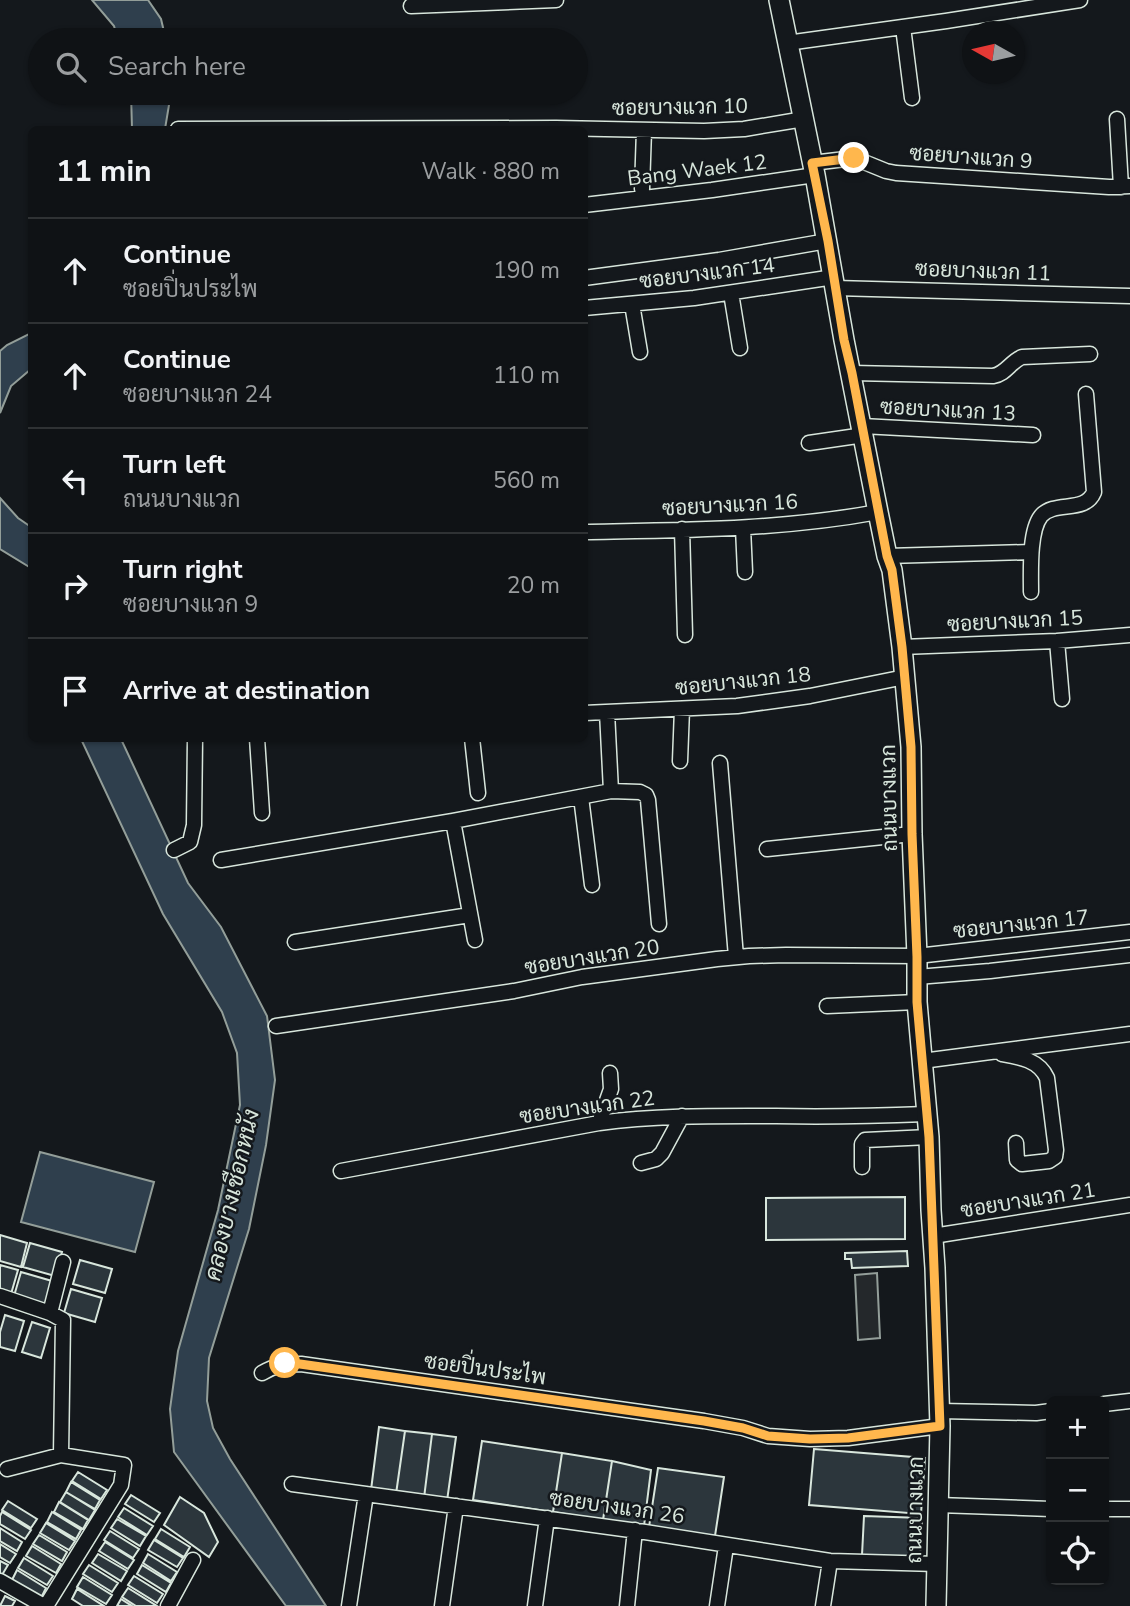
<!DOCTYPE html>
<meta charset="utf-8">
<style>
body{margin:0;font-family:"Nunito Sans",Sarabun,sans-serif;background:#181b1e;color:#f1f3f6}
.controls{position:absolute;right:21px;bottom:21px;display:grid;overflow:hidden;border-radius:10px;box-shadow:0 2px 5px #0004}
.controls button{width:63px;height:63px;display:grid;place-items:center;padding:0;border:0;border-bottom:2px solid #2f3234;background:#0f1215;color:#f1f3f6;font:35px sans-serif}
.compass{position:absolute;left:962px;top:21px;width:63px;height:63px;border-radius:50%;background:#0f1215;box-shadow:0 2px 5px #0004;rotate:278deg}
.stop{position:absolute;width:21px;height:21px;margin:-16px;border:5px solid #ffb74d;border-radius:50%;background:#fff}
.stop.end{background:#ffb74d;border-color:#fff;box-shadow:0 2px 7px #0008}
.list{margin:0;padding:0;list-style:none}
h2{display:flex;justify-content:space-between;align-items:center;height:91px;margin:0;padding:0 28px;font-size:30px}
h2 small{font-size:23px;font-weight:400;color:#9b9ea0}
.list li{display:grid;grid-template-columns:46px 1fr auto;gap:21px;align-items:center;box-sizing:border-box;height:105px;padding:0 28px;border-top:2px solid #2f3234}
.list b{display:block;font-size:26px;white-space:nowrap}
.list p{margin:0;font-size:23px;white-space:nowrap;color:#9b9ea0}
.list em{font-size:23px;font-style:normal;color:#9b9ea0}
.icon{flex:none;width:38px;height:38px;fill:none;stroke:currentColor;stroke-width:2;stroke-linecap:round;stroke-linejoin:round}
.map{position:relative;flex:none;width:1130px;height:1606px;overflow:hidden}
.search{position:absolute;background:#0f1215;box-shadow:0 2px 5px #0004;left:28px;top:28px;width:560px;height:77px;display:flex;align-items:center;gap:18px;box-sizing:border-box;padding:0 24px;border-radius:38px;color:#9b9ea0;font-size:26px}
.panel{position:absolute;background:#0f1215;box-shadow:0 2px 5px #0004;left:28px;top:126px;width:560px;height:616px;border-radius:10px}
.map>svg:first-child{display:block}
.parking{fill:#24282b;stroke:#939e99;stroke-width:2}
.water{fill:#2f3f4d;stroke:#939e99;stroke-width:2}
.building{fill:#2c363c;stroke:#d8e6dc;stroke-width:2}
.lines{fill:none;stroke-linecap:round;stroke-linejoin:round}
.minor-casing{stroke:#d8e6dc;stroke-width:17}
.secondary-casing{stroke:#d8e6dc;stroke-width:22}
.minor{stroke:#14181c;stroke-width:14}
.secondary{stroke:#14181c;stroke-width:19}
.route{stroke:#ffb74d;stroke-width:9}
.labels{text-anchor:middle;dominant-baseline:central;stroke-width:5;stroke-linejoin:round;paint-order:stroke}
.street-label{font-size:21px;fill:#d8e6dc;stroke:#14181c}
.water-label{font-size:23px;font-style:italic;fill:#d8e6dc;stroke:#14181c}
</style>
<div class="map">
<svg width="1130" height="1606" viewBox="0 0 1130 1606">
<rect width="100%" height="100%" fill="#14181c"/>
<path class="parking" d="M 877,1273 L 880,1338 L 858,1340 L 855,1275 Z"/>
<path class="water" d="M 92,0 L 148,0 L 161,19 L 166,40 L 118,40 L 114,26 Z
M 131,93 L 171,93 L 165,129 L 132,129 Z
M 31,333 L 31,369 L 11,386 L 0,413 L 0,351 L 7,345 Z
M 0,498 L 18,518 L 31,527 L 31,568 L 0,549 Z
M 81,739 L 121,739 L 188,883 L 221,927 L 267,1016 L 275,1080 L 266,1145 L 249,1229 L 209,1358 L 207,1401 L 213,1428 L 230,1459 L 326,1606 L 286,1606 L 174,1452 L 170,1409 L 178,1351 L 218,1210 L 240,1105 L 237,1053 L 222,1012 L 163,914 Z
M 40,1152 L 154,1182 L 135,1252 L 21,1222 Z"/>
<path class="building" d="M 905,1197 L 905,1239 L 766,1240 L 766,1198 Z
M 0,1235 L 27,1243 L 21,1267 L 0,1261 Z
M 30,1243 L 62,1252 L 55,1276 L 23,1267 Z
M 907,1251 L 908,1266 L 852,1268 L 851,1259 L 845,1259 L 845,1253 Z
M 80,1260 L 112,1269 L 105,1293 L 73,1284 Z
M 0,1265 L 18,1270 L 11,1294 L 0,1291 Z
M 21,1272 L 52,1281 L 45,1305 L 14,1296 Z
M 71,1289 L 102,1298 L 95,1322 L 64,1313 Z
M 5,1315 L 24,1321 L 15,1351 L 0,1347 L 0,1332 Z
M 32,1322 L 50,1328 L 41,1358 L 22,1352 Z
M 379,1427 L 405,1431 L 396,1494 L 371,1490 Z
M 405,1431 L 432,1434 L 424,1498 L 396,1494 Z
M 432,1434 L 456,1437 L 447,1501 L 424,1498 Z
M 482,1441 L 562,1453 L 553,1512 L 473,1500 Z
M 814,1449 L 925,1458 L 921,1514 L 809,1505 Z
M 562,1453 L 612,1461 L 603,1520 L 553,1512 Z
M 612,1461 L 651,1470 L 644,1526 L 603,1520 Z
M 658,1468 L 724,1477 L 715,1536 L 649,1527 Z
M 78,1472 L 107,1490 L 101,1499 L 72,1481 Z
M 71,1482 L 100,1500 L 95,1509 L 66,1492 Z
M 66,1492 L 95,1510 L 89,1520 L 60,1502 Z
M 131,1495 L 160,1513 L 154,1522 L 125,1504 Z
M 180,1497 L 204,1513 L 218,1542 L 209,1557 L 164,1525 Z
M 8,1501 L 37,1519 L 31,1528 L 2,1510 Z
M 59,1502 L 88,1520 L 83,1529 L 54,1512 Z
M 124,1508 L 153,1526 L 147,1535 L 118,1517 Z
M 2,1512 L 31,1530 L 25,1539 L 0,1524 L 0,1516 Z
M 52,1512 L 81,1530 L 76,1539 L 47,1522 Z
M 864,1516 L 922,1518 L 920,1558 L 862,1555 Z
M 117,1519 L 146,1536 L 140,1546 L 111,1528 Z
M 46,1523 L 75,1541 L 69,1550 L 40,1533 Z
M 0,1528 L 22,1542 L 17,1551 L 0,1541 Z
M 161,1529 L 190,1547 L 184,1557 L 155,1539 Z
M 110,1531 L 139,1549 L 133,1558 L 104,1540 Z
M 39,1535 L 67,1552 L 62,1561 L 33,1544 Z
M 154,1540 L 183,1558 L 177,1567 L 148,1550 Z
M 105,1542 L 134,1560 L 128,1569 L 99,1551 Z
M 0,1544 L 16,1554 L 10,1563 L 0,1557 Z
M 32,1546 L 61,1564 L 56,1573 L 26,1556 Z
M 98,1554 L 127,1571 L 121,1581 L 92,1563 Z
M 148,1554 L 177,1572 L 171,1581 L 143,1563 Z
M 24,1558 L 53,1576 L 47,1585 L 18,1568 Z
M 0,1561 L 8,1565 L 2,1575 L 0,1573 Z
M 89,1565 L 118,1583 L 112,1592 L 83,1574 Z
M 142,1565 L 171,1583 L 166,1592 L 137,1574 Z
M 17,1570 L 46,1588 L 41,1598 L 12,1580 Z
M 134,1576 L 163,1594 L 157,1603 L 128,1585 Z
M 83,1577 L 112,1595 L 106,1604 L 77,1587 Z
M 128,1588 L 157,1606 L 136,1606 L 122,1597 Z
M 77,1589 L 104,1606 L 83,1606 L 72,1599 Z
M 5,1596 L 15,1601 L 12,1606 L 0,1606 Z
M 121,1599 L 132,1606 L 117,1606 Z"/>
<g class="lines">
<defs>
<path id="minor" d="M 411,6 L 556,0
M 903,27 L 912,98
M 787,43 L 946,21 L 1080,0
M 1117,119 L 1121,187
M 178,129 L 556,128 L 704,131 L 744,129 L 804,119
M 812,163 L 854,158 L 886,171 L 896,173 L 1109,187 L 1130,186
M 642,189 L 644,130
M 584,205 L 712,190 L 815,175
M 584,278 L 719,260 L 827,241
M 835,288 L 1130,296
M 731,293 L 740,348
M 632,304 L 640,352
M 584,308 L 694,298 L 834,277
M 852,373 L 993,376 C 1006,374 1010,362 1022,357 L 1090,354
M 862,426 L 1033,435
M 809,443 L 864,435
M 743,528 L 745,572
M 682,529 L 685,635
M 584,532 C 682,530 781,530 878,512
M 887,556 L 1031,552
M 1031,592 C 1031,572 1029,531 1041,516 C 1055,500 1085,514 1094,492 L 1086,394
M 1057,641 L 1062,699
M 902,647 L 1057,641 L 1130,635
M 584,713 L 737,706 L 810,696 L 905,677
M 257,738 L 262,813
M 472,738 L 478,793
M 680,761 L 682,709
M 720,763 L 736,957
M 611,791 L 640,792 L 646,795 L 648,800 L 659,924
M 581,797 L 592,885
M 453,821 L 475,940
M 767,849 L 912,834
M 174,850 L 190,842 L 194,825 L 195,738
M 221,860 L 453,821 L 611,791 L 607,712
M 295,942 L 470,915
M 917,977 L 990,971 L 1130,955
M 827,1006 L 917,1002
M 276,1026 L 514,991 L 582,977 L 717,959 L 749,956 L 786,955 L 917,956 L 1130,932
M 1002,1054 C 1020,1057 1039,1060 1047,1078 L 1056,1150 L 1055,1157 L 1049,1161 L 1022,1164 L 1017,1160 L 1016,1143
M 922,1061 L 1130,1034
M 599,1123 L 611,1089 L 610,1073
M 641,1163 L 656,1159 L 662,1153 L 682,1116
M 862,1167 L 862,1144 L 865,1140 L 929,1137
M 341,1171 L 599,1123 C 658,1115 717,1116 776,1116 C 826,1117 876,1116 926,1114
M 933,1236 L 1130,1205
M 0,1296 L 50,1313 L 63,1320 L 61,1455
M 50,1313 L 63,1262
M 262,1373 C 275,1365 286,1364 301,1364 L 704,1421 L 743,1428 L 768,1436 L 810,1439 L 848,1438 L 940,1426
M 1104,1404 L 1130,1401
M 940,1411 L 1036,1413 L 1051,1411
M 7,1469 L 61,1455 L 124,1465 L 121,1485 L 46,1606
M 292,1484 L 645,1532 L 830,1561 L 937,1564
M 938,1505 L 1051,1509
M 1104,1509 L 1130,1509
M 0,1581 L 44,1606
M 168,1606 L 193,1560
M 349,1606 L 366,1494
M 442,1606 L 456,1506
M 535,1606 L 547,1518
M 627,1606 L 635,1530
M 717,1606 L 726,1546
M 823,1606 L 830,1561"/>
<path id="secondary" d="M 779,0 L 815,175 L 844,340 L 878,512 L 887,556 L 892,570 L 902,647 L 911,747 L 912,834 L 917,956 L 917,1002 L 929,1137 L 931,1210 L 935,1268 L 940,1426 L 936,1606"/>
</defs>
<use href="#minor" class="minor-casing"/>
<use href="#secondary" class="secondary-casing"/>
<use href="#minor" class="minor"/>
<use href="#secondary" class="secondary"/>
</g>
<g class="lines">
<path class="route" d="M 285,1363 L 300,1364 L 704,1421 L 743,1428 L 768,1436 L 810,1439 L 848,1438 L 940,1426 L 929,1137 L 917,1002 L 917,957 L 912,834 L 911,747 L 902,647 L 892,570 L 887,556 L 852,373 L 844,340 L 828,241 L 812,163 L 854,158"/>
</g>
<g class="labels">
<g class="street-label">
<text transform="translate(680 107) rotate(-1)">ซอยบางแวก 10</text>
<text transform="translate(971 157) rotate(4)">ซอยบางแวก 9</text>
<text transform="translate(697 170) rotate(-7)">Bang Waek 12</text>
<text transform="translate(983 271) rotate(2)">ซอยบางแวก 11</text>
<text transform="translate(707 273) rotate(-7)">ซอยบางแวก 14</text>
<text transform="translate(948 410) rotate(3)">ซอยบางแวก 13</text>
<text transform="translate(730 505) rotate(-3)">ซอยบางแวก 16</text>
<text transform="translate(1015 621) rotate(-3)">ซอยบางแวก 15</text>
<text transform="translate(743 681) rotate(-6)">ซอยบางแวก 18</text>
<text transform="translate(889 798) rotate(-91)">ถนนบางแวก</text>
<text transform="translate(1021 924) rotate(-6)">ซอยบางแวก 17</text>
<text transform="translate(592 957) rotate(-9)">ซอยบางแวก 20</text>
<text transform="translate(587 1107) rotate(-8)">ซอยบางแวก 22</text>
<text transform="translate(1028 1200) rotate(-9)">ซอยบางแวก 21</text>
<text transform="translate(485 1369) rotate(8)">ซอยปิ่นประไพ</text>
<text transform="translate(617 1507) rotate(8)">ซอยบางแวก 26</text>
<text transform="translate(915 1510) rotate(-89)">ถนนบางแวก</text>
</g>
<g class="water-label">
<text transform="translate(232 1195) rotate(-77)">คลองบางเชือกหนัง</text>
</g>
</g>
</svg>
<div class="controls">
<button>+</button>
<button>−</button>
<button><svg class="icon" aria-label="locate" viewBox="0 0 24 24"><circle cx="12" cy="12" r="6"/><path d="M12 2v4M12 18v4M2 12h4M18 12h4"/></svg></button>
</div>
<svg class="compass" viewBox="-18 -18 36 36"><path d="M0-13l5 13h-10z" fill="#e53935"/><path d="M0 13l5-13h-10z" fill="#9b9ea0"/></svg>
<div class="stop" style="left:285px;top:1363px"></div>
<div class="stop end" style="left:854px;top:158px"></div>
<div class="search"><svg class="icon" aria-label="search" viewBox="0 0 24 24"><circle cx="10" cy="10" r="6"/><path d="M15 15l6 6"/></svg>Search here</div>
<section class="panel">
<h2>11 min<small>Walk · 880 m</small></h2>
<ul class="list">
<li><svg class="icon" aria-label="ahead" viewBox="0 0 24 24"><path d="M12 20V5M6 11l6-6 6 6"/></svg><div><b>Continue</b><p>ซอยปิ่นประไพ</p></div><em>190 m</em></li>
<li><svg class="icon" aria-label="ahead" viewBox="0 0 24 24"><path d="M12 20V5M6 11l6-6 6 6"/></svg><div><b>Continue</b><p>ซอยบางแวก 24</p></div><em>110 m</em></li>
<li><svg class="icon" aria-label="left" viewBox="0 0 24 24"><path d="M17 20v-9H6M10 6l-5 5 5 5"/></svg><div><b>Turn left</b><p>ถนนบางแวก</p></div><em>560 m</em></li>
<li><svg class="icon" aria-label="right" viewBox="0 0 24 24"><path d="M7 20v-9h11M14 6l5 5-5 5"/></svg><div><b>Turn right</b><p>ซอยบางแวก 9</p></div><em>20 m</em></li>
<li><svg class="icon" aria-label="arrive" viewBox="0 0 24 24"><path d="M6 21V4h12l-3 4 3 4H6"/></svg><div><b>Arrive at destination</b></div></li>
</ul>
</section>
</div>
